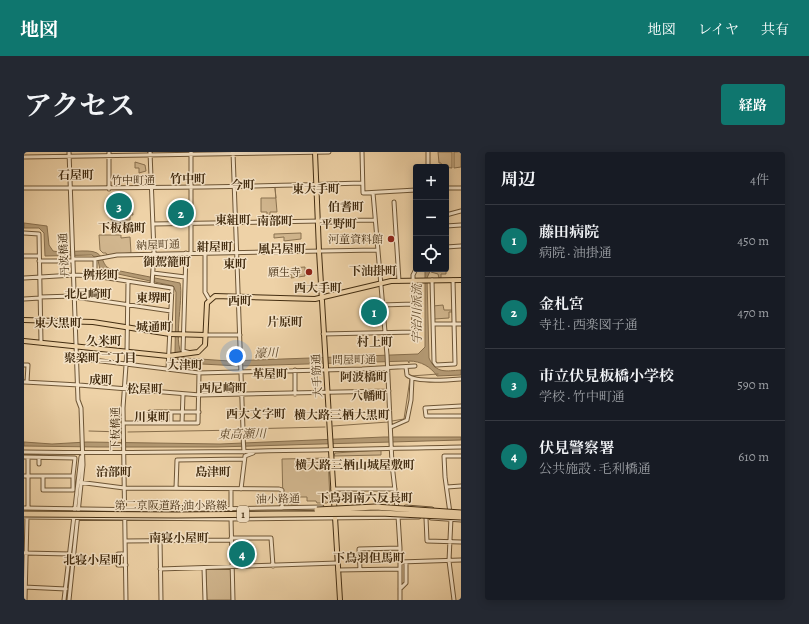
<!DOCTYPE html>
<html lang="ja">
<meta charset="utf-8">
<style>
body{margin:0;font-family:Alegreya,"Noto Serif JP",serif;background:#242831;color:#f1f3f6}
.controls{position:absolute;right:12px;top:12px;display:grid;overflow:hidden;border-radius:4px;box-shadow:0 2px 10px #0003}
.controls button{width:36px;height:36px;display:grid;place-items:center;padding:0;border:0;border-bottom:1px solid #363941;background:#171b24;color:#f1f3f6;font:20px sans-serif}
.you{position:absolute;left:212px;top:204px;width:14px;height:14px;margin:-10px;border:3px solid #fff;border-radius:50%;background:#1a73e8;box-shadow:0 0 0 6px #1a73e833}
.badge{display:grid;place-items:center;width:26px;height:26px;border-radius:50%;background:#0f766e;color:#fff;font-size:13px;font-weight:700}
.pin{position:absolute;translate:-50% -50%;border:2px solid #fff;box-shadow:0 1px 4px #0006}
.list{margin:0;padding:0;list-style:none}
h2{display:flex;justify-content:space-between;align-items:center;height:52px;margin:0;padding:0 16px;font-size:17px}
h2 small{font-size:13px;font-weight:400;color:#9ea1a6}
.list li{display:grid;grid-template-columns:26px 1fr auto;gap:12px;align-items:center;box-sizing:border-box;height:72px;padding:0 16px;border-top:1px solid #363941}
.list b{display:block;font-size:15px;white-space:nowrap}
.list p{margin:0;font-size:13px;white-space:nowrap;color:#9ea1a6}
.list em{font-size:13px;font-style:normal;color:#9ea1a6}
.icon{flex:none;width:22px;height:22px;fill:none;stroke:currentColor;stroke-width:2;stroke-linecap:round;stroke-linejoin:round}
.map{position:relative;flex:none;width:437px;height:448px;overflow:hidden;border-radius:4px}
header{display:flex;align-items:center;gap:24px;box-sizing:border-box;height:56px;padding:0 20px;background:#0f766e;color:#fff}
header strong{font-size:19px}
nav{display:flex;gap:22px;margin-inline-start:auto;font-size:14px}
.intro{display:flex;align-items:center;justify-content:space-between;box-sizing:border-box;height:96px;padding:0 24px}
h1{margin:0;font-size:28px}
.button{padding:10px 18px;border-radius:4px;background:#0f766e;color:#fff;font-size:14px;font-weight:700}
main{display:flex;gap:24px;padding:0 24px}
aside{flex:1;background:#171b24;border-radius:4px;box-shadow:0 2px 10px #0003}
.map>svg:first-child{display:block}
.green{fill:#d1b68e;stroke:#8a7250}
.water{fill:#b49a74;stroke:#876e4c}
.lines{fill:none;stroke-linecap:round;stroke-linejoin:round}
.stream{stroke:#876e4c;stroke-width:1}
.minor-casing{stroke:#6e5636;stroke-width:5}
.major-casing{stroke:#432d11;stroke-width:6}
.minor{stroke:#f4e2c6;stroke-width:3}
.major{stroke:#eed2a7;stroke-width:4}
.highway-bridge-casing{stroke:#432d11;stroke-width:7;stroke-linecap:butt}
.highway-bridge{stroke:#eed2a7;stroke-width:5}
.poi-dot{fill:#8f2418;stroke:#f4e2c6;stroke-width:1.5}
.labels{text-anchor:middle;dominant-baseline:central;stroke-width:3;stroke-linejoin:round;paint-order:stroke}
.shield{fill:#f4e2c6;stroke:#786347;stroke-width:1}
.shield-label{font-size:10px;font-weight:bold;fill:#432d11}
.street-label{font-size:11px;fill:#432d11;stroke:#f4e2c6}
.poi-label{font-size:11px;fill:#432d11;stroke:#f4e2c6;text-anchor:end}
.neighbourhood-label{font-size:12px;font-weight:bold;fill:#432d11;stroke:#f4e2c6}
.water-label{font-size:12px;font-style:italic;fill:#5f482a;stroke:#f4e2c6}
</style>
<header>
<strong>地図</strong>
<nav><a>地図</a><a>レイヤ</a><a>共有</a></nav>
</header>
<div class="intro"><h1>アクセス</h1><a class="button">経路</a></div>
<main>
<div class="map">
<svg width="437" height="448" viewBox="0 0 437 448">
<rect width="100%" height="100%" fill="#eed2a7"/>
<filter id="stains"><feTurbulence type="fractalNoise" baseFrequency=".005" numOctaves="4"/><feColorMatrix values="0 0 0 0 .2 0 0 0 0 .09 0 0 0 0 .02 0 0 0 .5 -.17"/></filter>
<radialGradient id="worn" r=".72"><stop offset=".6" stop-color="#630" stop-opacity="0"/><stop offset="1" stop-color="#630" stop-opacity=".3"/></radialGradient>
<path class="green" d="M 414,0 L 428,0 L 428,16 L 418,15 L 417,11 L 415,11 Z
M 430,0 L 437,0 L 437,15 L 430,16 Z
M 111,10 L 121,13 L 122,19 L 115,21 L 115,16 L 111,16 Z
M 251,36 L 253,60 L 246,60 L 246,70 L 243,70 L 243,60 L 237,60 L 237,46 L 252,46 Z
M 89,48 L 107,48 L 109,63 L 106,63 L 106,68 L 87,68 Z
M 277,81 L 277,87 L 260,89 L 260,85 L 250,86 L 250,82 Z
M 75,83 L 97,83 L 97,86 L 106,85 L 107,101 L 83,103 L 82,101 L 79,101 L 76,98 Z
M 281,115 L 281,124 L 267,126 L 267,116 Z
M 408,117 L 422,117 L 422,122 L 417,122 L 417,126 L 415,126 L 414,122 L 407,120 Z
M 419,153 L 420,158 L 429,158 L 429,160 L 425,160 L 425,166 L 410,167 L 409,154 Z
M 357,298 L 357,303 L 310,304 L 311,301 Z
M 304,306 L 306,348 L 303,351 L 293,351 L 292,349 L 283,349 L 283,345 L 274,345 L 274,352 L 259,352 L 258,307 Z
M 182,417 L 207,417 L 207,448 L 183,448 Z"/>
<path class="water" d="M 0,71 L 23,74 L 25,93 L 29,99 C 40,102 64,96 73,101 C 80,105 78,113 86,117 L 156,131 C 160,147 147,197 161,206 L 205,209 L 394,202 L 401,195 L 401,117 L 407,117 L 403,126 L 405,206 C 412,222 422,219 437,218 L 437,223 L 413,224 C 407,215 397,209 385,209 L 385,211 L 384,209 L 215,214 L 178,212 L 154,208 L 151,201 L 152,140 L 149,134 L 76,118 L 74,108 L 68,103 L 21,104 L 20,81 L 15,76 L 0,76 Z
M 360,285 L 437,285 L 437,288 L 193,295 L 74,295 L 0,294 L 0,290 L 28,292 L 63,290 L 196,292 Z"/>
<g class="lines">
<path class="stream" d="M 387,224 L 414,222
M 368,269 L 380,267 L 386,227
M 309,274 L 364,270
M 220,277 L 301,275
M 65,279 L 98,280
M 104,280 L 217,278
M 314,339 L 327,338"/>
<defs>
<path id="minor" d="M 45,0 L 54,248 L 57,256 L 59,313 L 45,448
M 85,0 L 85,37
M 126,0 L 130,100 L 128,133
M 167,0 L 167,101
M 209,0 L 219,277
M 338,0 L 339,41 L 392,38
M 0,5 L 305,0
M 404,15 L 404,0
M 0,36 C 113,36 225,35 338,31
M 422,36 L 437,36
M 349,41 L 363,203 L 368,312 L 373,356
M 370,50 L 375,129
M 422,63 L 437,59
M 129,72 L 350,68
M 422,74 L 437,73
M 0,81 L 15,82 L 17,190
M 422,95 L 437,94
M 162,101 L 159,199 L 167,201
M 181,101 L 181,140 L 185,147
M 0,104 L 15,104
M 49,107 L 71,107 L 93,103 L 353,98
M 71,107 L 71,125
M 15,109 L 49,109
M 129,121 L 161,125
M 0,126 L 50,123 L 71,124 L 148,136 L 144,217
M 408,128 L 410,210 L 412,213 L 431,212 L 429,128
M 16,145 L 50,144
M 51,145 L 147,159
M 0,147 L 16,146
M 357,153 L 390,152
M 409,172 L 437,172
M 299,182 L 390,180 L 389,123 L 392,117
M 182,183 L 216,183
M 53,206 L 175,221 L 338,217 L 391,214
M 0,213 L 4,213 L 3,230
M 382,215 L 383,223 C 391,231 425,228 437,227
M 271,218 L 271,242
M 0,230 L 55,233 L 176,243 L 365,239
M 437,254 L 401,256 L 402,264 L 437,264
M 147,260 L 147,270
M 126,270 L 126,260 L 175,260
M 99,271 L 174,271 L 175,221
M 158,271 L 159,242
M 367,275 L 383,268 L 387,248 L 388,226
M 219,284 L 220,300
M 0,300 C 146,302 291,298 437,295
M 0,305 L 51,306 L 49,324
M 15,306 L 15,312
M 0,324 L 49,324 L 49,338
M 19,324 L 19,338 L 49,338
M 54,330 L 100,336 L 255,337 L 258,338 L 258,356
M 423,335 L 437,334
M 152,336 L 153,308 L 220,307
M 217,337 L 221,304 L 229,301
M 309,337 L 371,337
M 382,355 L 408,357
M 0,356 L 124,358 L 298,355
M 4,356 L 4,306
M 207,358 L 207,337
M 426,361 L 421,325 L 420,304 L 437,304
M 374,364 L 376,396 L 376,448
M 0,365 L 207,367 L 395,365
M 207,366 L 209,448
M 402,366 L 403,389 L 437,390
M 407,366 L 437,368
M 427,366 L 425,409 L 430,448
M 207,386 L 247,386 L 249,414
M 136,387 L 137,448
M 101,389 L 207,388
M 0,401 L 46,402
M 101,402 L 94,402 L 94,413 L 102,413
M 376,410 L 437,408
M 180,416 L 181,448
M 136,417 L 314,411
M 314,418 L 376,417
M 336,418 L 335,397 L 376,396
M 0,435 L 42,437
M 376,437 L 382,431 L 382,410
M 1,448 L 3,365
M 40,448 L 57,305
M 102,448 L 99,256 L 103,199 L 104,130"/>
<path id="major" d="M 291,0 L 295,99 L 316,448
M 0,168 L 69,170 L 146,182 L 182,183
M 0,189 L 144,204 L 174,200 L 181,193 L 183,151 L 191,144 L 291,147 L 367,129 L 437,128"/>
</defs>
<use href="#minor" class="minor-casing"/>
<use href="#major" class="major-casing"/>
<use href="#minor" class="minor"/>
<use href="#major" class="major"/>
<defs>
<path id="highway-bridge" d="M 293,358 L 351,355 L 437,361
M 0,362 L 153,363 L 356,361 L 437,365"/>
</defs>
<use href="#highway-bridge" class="highway-bridge-casing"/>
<use href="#highway-bridge" class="highway-bridge"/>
</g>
<g class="poi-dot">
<circle cx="367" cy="87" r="4"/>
<circle cx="285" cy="120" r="4"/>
</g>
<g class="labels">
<rect class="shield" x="213" y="354" width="12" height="16" rx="3"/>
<g class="shield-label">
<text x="219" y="362">1</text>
</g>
<g class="street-label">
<text x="109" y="28">竹中町通</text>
<text transform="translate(134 93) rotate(-2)">納屋町通</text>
<text transform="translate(40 103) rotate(-93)">丹波橋通</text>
<text transform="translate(330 208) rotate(-1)">問屋町通</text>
<text transform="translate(293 224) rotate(-93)">大手筋通</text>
<text transform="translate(91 277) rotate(-90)">下板橋通</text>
<text transform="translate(254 347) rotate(-1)">油小路通</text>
<text x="147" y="353">第二京阪道路;油小路線</text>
</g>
<g class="poi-label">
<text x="359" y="87">河童資料館</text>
<text x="277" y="120">願生寺</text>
</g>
<g class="neighbourhood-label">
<text x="52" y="23">石屋町</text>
<text x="164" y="27">竹中町</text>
<text x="219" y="33">今町</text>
<text x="292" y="37">東大手町</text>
<text x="322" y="55">伯耆町</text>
<text x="209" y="68">東組町</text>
<text x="251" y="69">南部町</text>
<text x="315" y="72">平野町</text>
<text x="98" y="76">下板橋町</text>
<text x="191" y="95">紺屋町</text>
<text x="258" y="97">風呂屋町</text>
<text x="143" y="110">御駕籠町</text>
<text x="211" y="112">東町</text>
<text x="349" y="119">下油掛町</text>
<text x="77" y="123">桝形町</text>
<text x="294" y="136">西大手町</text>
<text x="64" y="142">北尼崎町</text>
<text x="130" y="146">東堺町</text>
<text x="216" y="149">西町</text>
<text x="261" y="170">片原町</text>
<text x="34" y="171">東大黒町</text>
<text x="130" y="175">城通町</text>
<text x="80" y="189">久米町</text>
<text x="351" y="190">村上町</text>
<text x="76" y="206">聚楽町二丁目</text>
<text x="161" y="213">大津町</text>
<text x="246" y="222">革屋町</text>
<text x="340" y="225">阿波橋町</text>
<text x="77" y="228">成町</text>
<text x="199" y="236">西尼崎町</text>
<text x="121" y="237">松屋町</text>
<text x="345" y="244">八幡町</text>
<text x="232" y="262">西大文字町</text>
<text x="318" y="263">横大路三栖大黒町</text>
<text x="128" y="265">川東町</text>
<text x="331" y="313">横大路三栖山城屋敷町</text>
<text x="90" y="320">治部町</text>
<text x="189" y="320">島津町</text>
<text x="341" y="346">下鳥羽南六反長町</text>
<text x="155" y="386">南寝小屋町</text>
<text x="345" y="406">下鳥羽但馬町</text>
<text x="69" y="408">北寝小屋町</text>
</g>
<g class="water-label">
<text transform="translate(393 162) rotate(-90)">宇治川派流</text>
<text transform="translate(242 201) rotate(-2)">濠川</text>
<text transform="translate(218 282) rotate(-1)">東高瀬川</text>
</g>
</g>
<rect width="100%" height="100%" filter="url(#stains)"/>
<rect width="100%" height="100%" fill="url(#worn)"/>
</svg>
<div class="controls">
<button>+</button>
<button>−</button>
<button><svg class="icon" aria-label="locate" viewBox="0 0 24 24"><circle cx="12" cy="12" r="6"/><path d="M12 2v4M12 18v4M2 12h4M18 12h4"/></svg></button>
</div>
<div class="you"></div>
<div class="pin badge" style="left:350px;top:160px">1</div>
<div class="pin badge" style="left:157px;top:61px">2</div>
<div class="pin badge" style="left:95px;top:54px">3</div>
<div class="pin badge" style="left:218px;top:402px">4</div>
</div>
<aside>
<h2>周辺<small>4件</small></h2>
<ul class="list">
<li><span class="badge">1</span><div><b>藤田病院</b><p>病院 · 油掛通</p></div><em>450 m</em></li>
<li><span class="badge">2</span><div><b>金札宮</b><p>寺社 · 西楽図子通</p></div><em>470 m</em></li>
<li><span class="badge">3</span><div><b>市立伏見板橋小学校</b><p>学校 · 竹中町通</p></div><em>590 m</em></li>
<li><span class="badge">4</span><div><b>伏見警察署</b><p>公共施設 · 毛利橋通</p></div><em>610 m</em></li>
</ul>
</aside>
</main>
